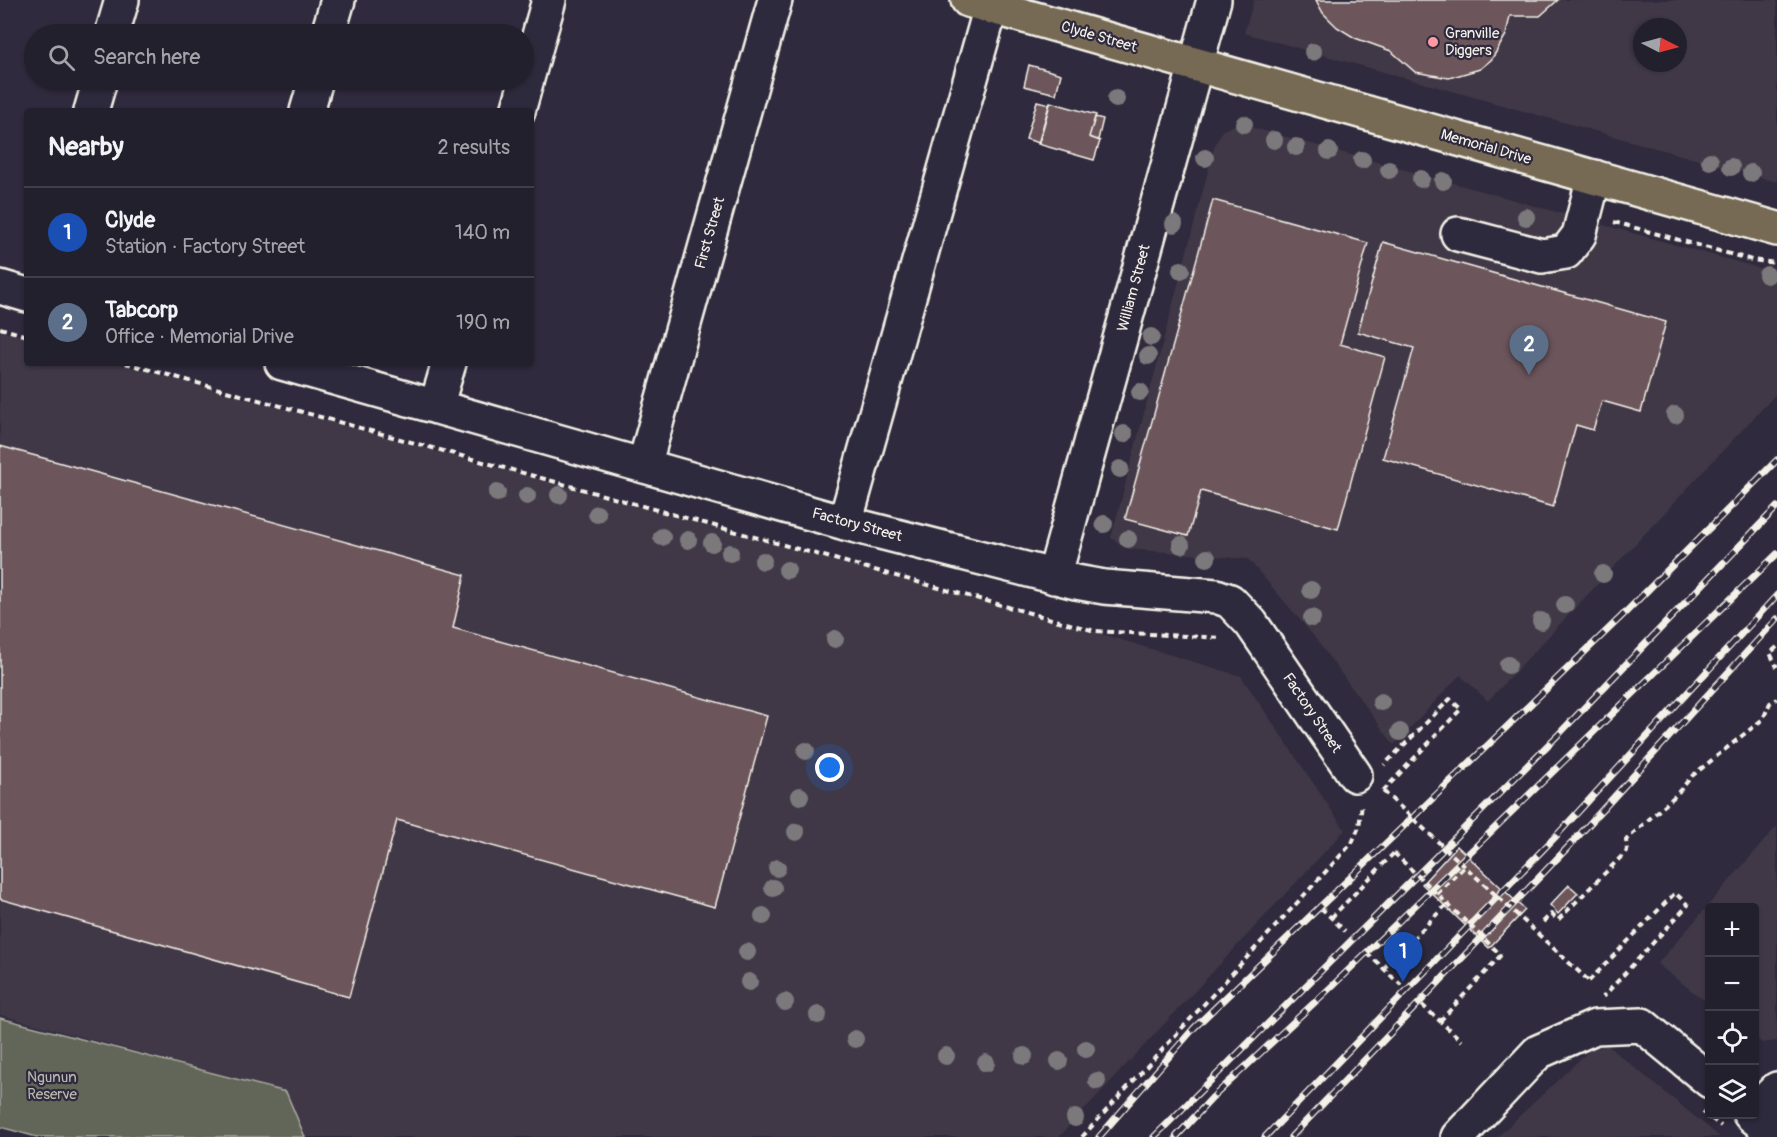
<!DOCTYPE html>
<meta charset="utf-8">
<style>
body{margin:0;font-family:Pangolin,sans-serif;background:#2b2836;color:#f1f3f6}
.controls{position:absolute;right:18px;bottom:18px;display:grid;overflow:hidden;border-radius:6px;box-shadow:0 2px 4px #0004}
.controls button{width:54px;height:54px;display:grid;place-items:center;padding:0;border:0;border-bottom:2px solid #403e4a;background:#23202e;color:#f1f3f6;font:30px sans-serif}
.compass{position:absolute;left:1633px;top:18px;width:54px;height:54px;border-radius:50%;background:#23202e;box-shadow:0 2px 4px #0004;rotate:96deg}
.you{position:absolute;left:830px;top:768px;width:21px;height:21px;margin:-15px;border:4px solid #fff;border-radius:50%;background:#1a73e8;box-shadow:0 0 0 9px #1a73e833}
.badge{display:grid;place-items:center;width:39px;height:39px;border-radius:50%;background:#0b8043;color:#fff;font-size:20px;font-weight:700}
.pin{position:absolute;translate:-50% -50px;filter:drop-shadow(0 2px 3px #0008)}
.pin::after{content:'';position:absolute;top:32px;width:21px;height:18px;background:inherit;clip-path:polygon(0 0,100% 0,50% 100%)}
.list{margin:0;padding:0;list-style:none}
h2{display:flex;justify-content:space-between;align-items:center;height:78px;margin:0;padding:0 24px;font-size:26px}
h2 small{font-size:20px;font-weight:400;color:#a3a3aa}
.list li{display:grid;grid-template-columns:39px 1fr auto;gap:18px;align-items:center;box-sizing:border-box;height:90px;padding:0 24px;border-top:2px solid #403e4a}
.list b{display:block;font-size:22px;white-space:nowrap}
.list p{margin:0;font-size:20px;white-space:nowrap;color:#a3a3aa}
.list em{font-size:20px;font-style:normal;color:#a3a3aa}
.icon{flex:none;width:33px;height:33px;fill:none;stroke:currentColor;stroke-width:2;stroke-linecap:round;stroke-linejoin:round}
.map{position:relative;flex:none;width:1777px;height:1137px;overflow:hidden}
.search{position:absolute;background:#23202e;box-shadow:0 2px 4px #0004;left:24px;top:24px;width:510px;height:66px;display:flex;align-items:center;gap:15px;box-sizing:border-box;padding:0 21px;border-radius:33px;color:#a3a3aa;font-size:22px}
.panel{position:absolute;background:#23202e;box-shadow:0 2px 4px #0004;left:24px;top:108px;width:510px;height:258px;border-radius:6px}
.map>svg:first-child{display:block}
.built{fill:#413746;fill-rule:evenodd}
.green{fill:#626658;stroke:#abaca0;stroke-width:1.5}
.building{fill:#6c565b;stroke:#f4f1e8;stroke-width:1.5}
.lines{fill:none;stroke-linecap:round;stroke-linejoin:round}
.minor-casing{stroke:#f4f1e8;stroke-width:38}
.major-casing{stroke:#f4f1e8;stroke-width:38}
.path{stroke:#f4f1e8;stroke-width:4;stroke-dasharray:6 4.5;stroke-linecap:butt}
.minor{stroke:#2f2a3d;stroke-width:33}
.major{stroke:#766a55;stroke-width:33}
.rail-casing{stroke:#f4f1e8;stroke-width:7}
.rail{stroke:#2f2a3d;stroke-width:4.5;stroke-dasharray:14;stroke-linecap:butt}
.path-bridge{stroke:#f4f1e8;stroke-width:4;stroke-dasharray:6 4.5;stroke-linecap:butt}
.tree{fill:#7b797b}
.poi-dot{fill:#ff9aa2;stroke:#2f2a3d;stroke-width:2}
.labels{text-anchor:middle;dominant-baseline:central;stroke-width:4.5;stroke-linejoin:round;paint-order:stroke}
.poi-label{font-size:15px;fill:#f4f1e8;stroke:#2f2a3d;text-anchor:start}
.street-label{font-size:15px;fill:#f4f1e8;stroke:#2f2a3d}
.park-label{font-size:15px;fill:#bab9ae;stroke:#2f2a3d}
</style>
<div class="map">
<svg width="1777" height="1137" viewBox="0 0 1777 1137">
<rect width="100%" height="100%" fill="#2f2a3d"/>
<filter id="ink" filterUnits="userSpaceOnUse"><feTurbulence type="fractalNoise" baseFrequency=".0167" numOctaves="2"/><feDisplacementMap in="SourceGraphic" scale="12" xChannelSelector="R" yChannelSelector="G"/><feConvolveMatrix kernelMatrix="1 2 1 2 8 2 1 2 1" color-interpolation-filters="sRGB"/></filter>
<g filter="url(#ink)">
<path class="built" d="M 1254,0 L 1777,0 L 1777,182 L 1244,33 ZM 1642,27 L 1678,27 L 1678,63 L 1642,63 Z
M 1234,125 L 1247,126 L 1777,273 L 1777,393 L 1488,701 L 1460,675 L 1394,745 L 1312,634 L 1248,559 L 1129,549 L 1111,538 L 1215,145 L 1222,131 Z
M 0,331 L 27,338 L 27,363 L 116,363 L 1085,629 L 1241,676 L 1345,830 L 1059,1137 L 305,1137 L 286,1092 L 0,1015 Z
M 1777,826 L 1777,1041 L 1762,1043 L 1755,1038 L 1754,908 L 1710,908 L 1709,1004 L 1657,964 Z
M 1607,1045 L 1720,1137 L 1497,1137 L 1591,1049 Z"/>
<path class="green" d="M 0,1018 L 286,1092 L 305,1137 L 37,1137 L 0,1127 Z"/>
<path class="building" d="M 1316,0 L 1558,0 L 1540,16 L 1510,16 L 1506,35 L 1492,59 L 1480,69 L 1449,78 L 1415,72 L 1391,51 L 1355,38 L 1337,27 L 1323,13 Z
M 1029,65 L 1061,74 L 1056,94 L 1024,86 Z
M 1037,101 L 1050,104 L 1039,143 L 1026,139 Z
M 1050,102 L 1096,115 L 1089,137 L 1100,141 L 1094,160 L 1038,144 Z
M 1095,117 L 1103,119 L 1098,140 L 1089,137 Z
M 1213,200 L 1368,243 L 1340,344 L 1385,357 L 1338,529 L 1201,491 L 1188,536 L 1125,519 Z
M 1383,242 L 1666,322 L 1641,412 L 1602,401 L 1593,430 L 1576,425 L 1553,507 L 1383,458 L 1414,348 L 1358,332 Z
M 0,446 L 465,575 L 453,628 L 767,716 L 715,907 L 397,820 L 349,997 L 0,899 Z
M 1457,846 L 1525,910 L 1489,948 L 1422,884 Z
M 1569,885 L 1578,893 L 1558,914 L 1550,905 Z"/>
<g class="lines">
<defs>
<path id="minor" d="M 112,34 L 122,0
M 328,34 L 338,0
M 91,111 L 100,80
M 307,111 L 316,80
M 518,111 L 549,0
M 1458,234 L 1542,256 L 1566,252 L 1579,235 L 1594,177
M 0,287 L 27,295
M 282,363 L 845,523 L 1076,582 L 1104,587 L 1216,596 L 1230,601 L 1251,623 L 1355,775
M 436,407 L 449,363
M 644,466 L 775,0
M 845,523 L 991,7
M 1054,577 L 1214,0
M 1754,1112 L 1777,1089
M 1750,1114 L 1777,1136
M 1458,1137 L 1538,1052 L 1595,1027 L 1642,1025 L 1710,1081"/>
<path id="major" d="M 968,0 L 1777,229"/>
</defs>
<use href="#minor" class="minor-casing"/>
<use href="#major" class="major-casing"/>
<path class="path" d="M 1614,222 L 1752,260 L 1777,263
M 0,328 L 27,336
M 125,363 L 1095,631 L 1222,638
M 1777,647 L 1770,653 L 1777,667
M 1383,791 L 1461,709 L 1450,699 L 1384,765
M 1437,894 L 1464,867
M 1321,908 L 1345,931
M 1331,918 L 1394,853
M 1543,922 L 1551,914 L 1558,920 L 1627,851 L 1626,840 L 1676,795 L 1692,776 L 1763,719 L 1770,703 L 1777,699
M 1367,953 L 1401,985
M 1383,969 L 1447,904
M 1589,981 L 1675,893 L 1688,905 L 1603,997
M 1422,1005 L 1462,1041
M 1440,1021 L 1501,955
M 1703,1112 L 1721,1126
M 1082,1137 L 1352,843 L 1359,827 L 1362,804"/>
<use href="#minor" class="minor"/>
<use href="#major" class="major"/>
<defs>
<path id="rail" d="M 1099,1137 L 1194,1028 L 1621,617 L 1777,460
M 1154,1137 L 1559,734 L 1777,507
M 1176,1137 L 1213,1097 L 1329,989 L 1777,554
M 1265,1137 L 1557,835 L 1777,595
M 1291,1137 L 1571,844 L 1777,619"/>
</defs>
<use href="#rail" class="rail-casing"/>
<use href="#rail" class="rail"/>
<path class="path-bridge" d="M 1383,791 L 1589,981
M 1394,853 L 1501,955"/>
</g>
<g class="tree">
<circle cx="1313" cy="52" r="9"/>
<circle cx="1116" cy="99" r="9"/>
<circle cx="1244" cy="124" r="9"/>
<circle cx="1274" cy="140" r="9"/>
<circle cx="1296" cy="147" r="9"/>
<circle cx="1329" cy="151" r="9"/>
<circle cx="1205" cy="158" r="9"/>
<circle cx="1362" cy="160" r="9"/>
<circle cx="1710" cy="161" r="9"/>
<circle cx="1731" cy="167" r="9"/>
<circle cx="1389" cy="170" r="9"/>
<circle cx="1751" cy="173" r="9"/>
<circle cx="1421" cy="179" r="9"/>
<circle cx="1443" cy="181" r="9"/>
<circle cx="1526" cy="217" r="9"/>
<circle cx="1174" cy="224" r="9"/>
<circle cx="1181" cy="270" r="9"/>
<circle cx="1767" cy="275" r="9"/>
<circle cx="1151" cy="337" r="9"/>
<circle cx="1148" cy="356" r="9"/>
<circle cx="1140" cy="392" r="9"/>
<circle cx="1675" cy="415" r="9"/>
<circle cx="1124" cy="434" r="9"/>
<circle cx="1120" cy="469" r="9"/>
<circle cx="497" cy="493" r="9"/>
<circle cx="559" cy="495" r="9"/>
<circle cx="527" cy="496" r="9"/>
<circle cx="597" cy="514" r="9"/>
<circle cx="1104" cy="524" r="9"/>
<circle cx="662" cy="537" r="9"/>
<circle cx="1128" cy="539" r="9"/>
<circle cx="688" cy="540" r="9"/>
<circle cx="712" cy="543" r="9"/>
<circle cx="1181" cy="545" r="9"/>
<circle cx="730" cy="553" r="9"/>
<circle cx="1207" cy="558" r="9"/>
<circle cx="763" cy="561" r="9"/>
<circle cx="787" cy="570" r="9"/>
<circle cx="1603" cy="574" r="9"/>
<circle cx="1311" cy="590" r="9"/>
<circle cx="1565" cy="605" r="9"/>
<circle cx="1312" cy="618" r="9"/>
<circle cx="1541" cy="621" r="9"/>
<circle cx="835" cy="639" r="9"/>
<circle cx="1508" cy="665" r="9"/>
<circle cx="1381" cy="702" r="9"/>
<circle cx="1400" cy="732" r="9"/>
<circle cx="806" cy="751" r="9"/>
<circle cx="800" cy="796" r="9"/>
<circle cx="796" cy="832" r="9"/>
<circle cx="777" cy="868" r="9"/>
<circle cx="773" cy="888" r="9"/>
<circle cx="763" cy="916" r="9"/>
<circle cx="747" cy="952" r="9"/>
<circle cx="749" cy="982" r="9"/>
<circle cx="785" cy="1002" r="9"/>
<circle cx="818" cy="1015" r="9"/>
<circle cx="855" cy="1039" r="9"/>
<circle cx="1086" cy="1049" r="9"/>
<circle cx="946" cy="1056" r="9"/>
<circle cx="1024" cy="1056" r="9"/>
<circle cx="1059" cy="1061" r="9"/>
<circle cx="986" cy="1063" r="9"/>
<circle cx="1097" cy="1081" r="9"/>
<circle cx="1075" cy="1118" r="9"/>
</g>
</g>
<circle class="poi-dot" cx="1433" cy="42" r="6"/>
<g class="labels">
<g class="poi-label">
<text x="1445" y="33">Granville<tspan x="1445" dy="17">Diggers</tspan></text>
</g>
<g class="street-label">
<text transform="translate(1099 37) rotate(16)">Clyde Street</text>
<text transform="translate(1486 147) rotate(16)">Memorial Drive</text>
<text transform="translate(710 233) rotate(-74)">First Street</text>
<text transform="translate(1134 288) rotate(-75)">William Street</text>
<text transform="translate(857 525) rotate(15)">Factory Street</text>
<text transform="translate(1312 713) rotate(56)">Factory Street</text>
</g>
<g class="park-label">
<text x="52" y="1077">Ngunun<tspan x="52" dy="17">Reserve</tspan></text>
</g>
</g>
</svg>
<div class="controls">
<button>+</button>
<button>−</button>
<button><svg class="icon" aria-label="locate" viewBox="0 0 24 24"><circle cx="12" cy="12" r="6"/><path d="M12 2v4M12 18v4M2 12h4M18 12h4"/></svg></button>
<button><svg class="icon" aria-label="layers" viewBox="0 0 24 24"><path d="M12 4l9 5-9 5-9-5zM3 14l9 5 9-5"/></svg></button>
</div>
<svg class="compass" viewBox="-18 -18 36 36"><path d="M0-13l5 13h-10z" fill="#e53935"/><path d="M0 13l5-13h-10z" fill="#a3a3aa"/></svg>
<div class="you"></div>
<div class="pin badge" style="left:1403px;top:982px;background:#1a4fb4">1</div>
<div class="pin badge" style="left:1529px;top:375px;background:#5c6f8a">2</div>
<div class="search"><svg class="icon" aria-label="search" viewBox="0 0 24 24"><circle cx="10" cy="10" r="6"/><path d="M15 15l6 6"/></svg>Search here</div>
<section class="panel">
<h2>Nearby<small>2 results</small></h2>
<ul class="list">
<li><span class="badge" style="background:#1a4fb4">1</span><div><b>Clyde</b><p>Station · Factory Street</p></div><em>140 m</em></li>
<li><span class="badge" style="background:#5c6f8a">2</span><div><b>Tabcorp</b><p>Office · Memorial Drive</p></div><em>190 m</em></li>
</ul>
</section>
</div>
